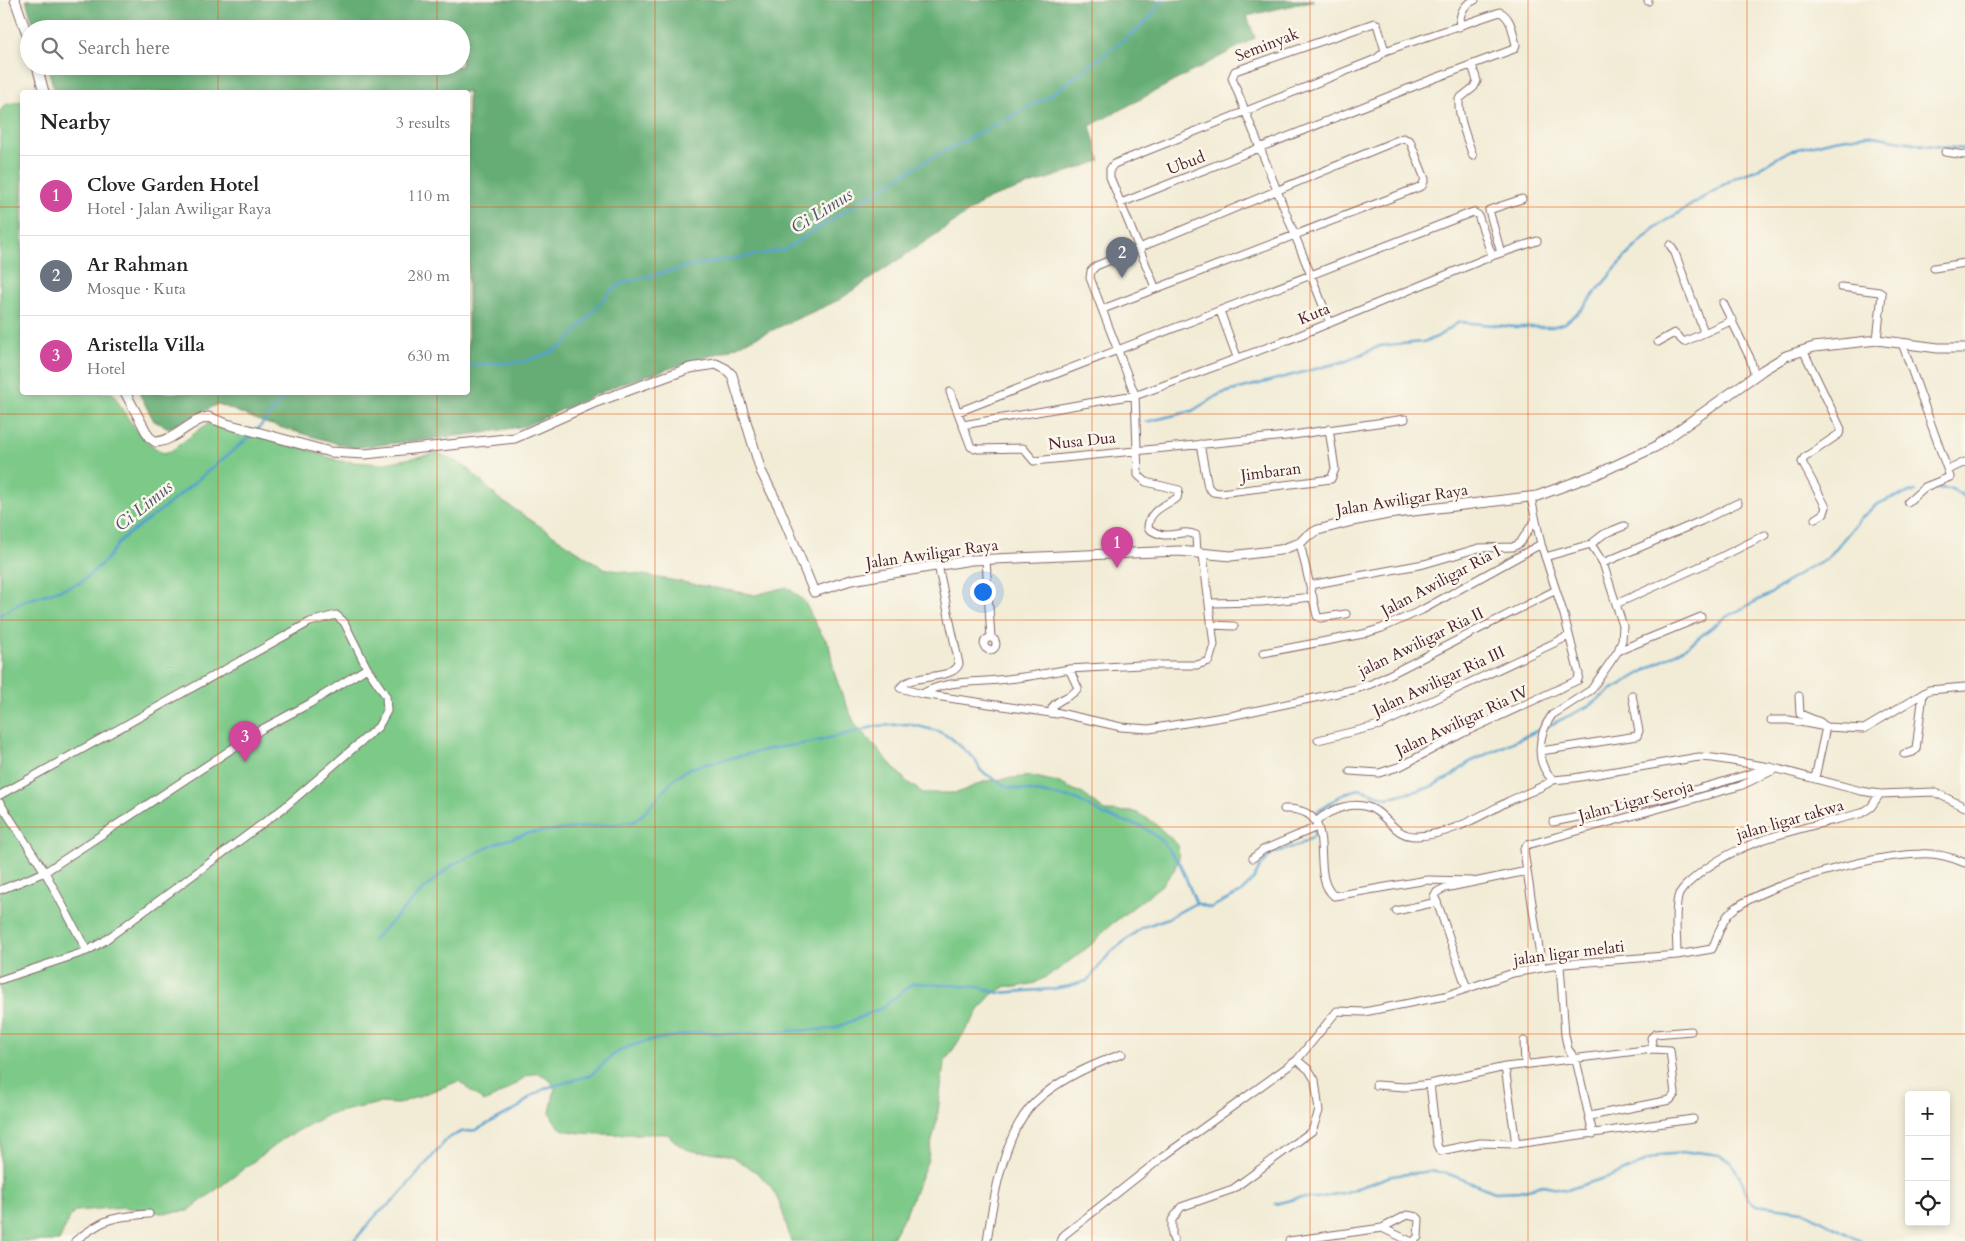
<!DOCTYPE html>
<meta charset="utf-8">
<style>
body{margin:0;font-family:Cardo,serif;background:#f6f6f6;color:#222}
.controls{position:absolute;right:15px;bottom:15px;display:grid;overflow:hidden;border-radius:5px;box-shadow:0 2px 8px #0003}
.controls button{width:45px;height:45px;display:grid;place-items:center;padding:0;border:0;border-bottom:1px solid #e0e0e0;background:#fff;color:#222;font:25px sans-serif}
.you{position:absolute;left:982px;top:591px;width:18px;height:18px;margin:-12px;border:4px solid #fff;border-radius:50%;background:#1a73e8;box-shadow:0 0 0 8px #1a73e833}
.badge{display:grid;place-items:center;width:32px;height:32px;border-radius:50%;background:#2563eb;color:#fff;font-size:16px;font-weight:700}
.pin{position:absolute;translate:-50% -41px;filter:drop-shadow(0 1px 2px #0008)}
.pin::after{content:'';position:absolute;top:26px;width:18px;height:15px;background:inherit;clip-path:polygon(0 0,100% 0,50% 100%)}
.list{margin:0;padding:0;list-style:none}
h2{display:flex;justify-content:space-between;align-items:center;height:65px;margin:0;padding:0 20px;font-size:21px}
h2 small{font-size:16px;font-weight:400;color:#767676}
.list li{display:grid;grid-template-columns:32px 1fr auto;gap:15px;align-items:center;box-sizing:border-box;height:80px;padding:0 20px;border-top:1px solid #e0e0e0}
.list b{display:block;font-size:19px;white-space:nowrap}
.list p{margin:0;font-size:16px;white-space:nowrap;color:#767676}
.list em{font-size:16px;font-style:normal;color:#767676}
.icon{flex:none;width:28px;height:28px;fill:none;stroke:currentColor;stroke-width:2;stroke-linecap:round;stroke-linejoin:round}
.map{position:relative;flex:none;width:1965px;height:1241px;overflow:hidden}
.search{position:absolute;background:#fff;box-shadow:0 2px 8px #0003;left:20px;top:20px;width:450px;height:55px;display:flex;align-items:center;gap:12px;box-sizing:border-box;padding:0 18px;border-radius:28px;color:#767676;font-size:19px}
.panel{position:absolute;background:#fff;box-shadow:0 2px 8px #0003;left:20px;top:90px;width:450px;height:305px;border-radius:5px}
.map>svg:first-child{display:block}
.green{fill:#7cc988;stroke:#63745a}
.forest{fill:#65ad74;stroke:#586650}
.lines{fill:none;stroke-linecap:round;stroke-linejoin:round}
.stream{stroke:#57a2cf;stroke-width:2.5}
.minor-casing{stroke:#856767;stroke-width:9}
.tertiary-casing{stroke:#856767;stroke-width:11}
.minor{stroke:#fff;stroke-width:7}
.tertiary{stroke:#fff;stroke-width:9}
.grid{fill:none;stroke:#e8590c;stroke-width:1;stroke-opacity:0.55}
.labels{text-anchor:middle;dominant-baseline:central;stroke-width:5;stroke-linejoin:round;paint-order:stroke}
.street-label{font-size:16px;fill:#4a1f2b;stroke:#fbf7ec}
.water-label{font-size:18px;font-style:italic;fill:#4f536d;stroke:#fbf7ec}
</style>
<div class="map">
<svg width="1965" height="1241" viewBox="0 0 1965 1241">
<rect width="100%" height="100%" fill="#fbf7ec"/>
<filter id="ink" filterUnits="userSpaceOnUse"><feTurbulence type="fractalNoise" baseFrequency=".02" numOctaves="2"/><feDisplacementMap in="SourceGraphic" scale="10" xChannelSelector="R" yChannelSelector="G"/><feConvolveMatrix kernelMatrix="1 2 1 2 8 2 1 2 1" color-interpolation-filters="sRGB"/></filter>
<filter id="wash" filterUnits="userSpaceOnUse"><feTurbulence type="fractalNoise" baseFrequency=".0096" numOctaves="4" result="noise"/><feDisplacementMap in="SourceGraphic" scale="20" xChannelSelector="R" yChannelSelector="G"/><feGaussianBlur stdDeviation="1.12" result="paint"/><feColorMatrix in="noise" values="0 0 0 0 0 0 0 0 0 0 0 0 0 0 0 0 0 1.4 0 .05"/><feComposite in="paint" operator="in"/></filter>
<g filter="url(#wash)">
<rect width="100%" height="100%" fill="#f2ecd6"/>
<path class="green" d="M 21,101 L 22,102 L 22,392 L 113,393 C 126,417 139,439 163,453 L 171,451 L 207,424 L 217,425 L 232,432 L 252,436 L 277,438 L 339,461 L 381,464 L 438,453 L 466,467 L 499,499 L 603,568 L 755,595 L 787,587 L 804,601 L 820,632 L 829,644 L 834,672 L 842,695 L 855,724 L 906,781 L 923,793 L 957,793 L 986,781 L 1031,776 L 1057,782 L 1083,794 L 1105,811 L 1135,812 L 1152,821 L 1178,845 L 1179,858 L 1174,870 L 1163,884 L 1108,927 L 1091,945 L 1056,971 L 1035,983 L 1017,987 L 1007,986 L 991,995 L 982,1006 L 944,1063 L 937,1120 L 927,1162 L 906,1213 L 890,1241 L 791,1241 C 781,1206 778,1184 744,1164 C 740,1162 736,1158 731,1156 C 704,1147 690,1161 668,1134 C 648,1133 575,1137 562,1129 C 556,1125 553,1119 550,1113 L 555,1087 C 537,1061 524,1079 505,1091 C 499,1095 491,1099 484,1102 L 459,1081 L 398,1104 L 380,1103 L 329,1114 L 283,1139 L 188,1211 L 161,1213 L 123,1207 L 76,1211 L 69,1218 L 59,1241 L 0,1241 L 0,111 L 5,105 Z"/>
<path class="forest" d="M 26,0 L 1315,0 L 1247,16 L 1255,38 L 1090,126 L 1100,161 L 988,199 L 839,300 L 726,351 L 620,384 L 525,426 L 483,433 L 353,448 L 265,423 L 218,404 L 169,428 L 154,421 L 139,393 L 468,392 L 468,92 L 55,92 L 47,66 L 461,66 L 461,29 L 35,29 Z"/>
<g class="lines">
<path class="stream" d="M 468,365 L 522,362 L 552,352 L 565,344 L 611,291 L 624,282 L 700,264 L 784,250 L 917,166 L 1049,96 L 1132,34 L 1149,19 L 1163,0
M 1146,422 L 1192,411 L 1220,394 L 1346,361 L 1380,346 L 1423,342 L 1437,337 L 1459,322 L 1516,327 L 1552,327 L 1565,323 L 1580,311 L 1626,256 L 1656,227 L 1736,177 L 1756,170 L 1789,151 L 1834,140 L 1868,135 L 1924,145 L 1965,149
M 257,430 L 289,392
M 1931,488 L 1952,489 L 1965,497
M 0,615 L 22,602 L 80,583 L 105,561 L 122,539 L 165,507 L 253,434
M 1548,726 L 1589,706 L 1611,690 L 1688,646 L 1724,618 L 1770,594 L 1806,569 L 1827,559 L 1861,518 L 1876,505 L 1891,498 L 1916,491
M 373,940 L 424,889 L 452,865 L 497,843 L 528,833 L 633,822 L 644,813 L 677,776 L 690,768 L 769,749 L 814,742 L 877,726 L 909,724 L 938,731 L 951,738 L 974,758 L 981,771 L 1007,787 L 1076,799 L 1104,815 L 1143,827 L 1161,840 L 1180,864 L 1196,903 L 1210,908 L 1240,893 L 1253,880 L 1262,864 L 1273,853 L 1300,845 L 1314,836 L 1315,831 L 1311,819 L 1315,813 L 1345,793 L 1359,789 L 1387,798 L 1428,788 L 1452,776 L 1468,763 L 1543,728
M 1275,1204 L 1298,1198 L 1317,1198 L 1347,1192 L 1391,1176 L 1432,1171 L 1446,1173 L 1495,1192 L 1520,1191 L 1543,1185 L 1567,1190 L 1620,1173 L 1660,1155 L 1697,1152 L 1719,1155 L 1731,1162 L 1743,1183 L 1748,1199 L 1756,1205 L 1803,1211 L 1861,1241
M 354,1241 L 377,1214 L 395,1200 L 448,1138 L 461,1132 L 476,1130 L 519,1107 L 531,1096 L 546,1088 L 591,1075 L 613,1055 L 625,1048 L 647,1041 L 700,1032 L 728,1034 L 833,1029 L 882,1008 L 913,983 L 979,987 L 999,993 L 1052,989 L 1069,986 L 1087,981 L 1111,952 L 1141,928 L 1168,918 L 1196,903"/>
</g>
</g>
<g filter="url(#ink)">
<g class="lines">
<defs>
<path id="minor" d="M 1648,0 L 1648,1
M 1459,27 C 1460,14 1462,5 1475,0
M 1472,65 L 1477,81 L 1474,87 L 1459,99 C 1458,118 1467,138 1473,156
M 1945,152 L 1965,155
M 1121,203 L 1430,80 L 1514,49 L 1516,45 C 1513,34 1512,18 1500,12 L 1385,51
M 1670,245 L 1675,253 L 1704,332
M 1501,253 L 1489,210 L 1522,199
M 1934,268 L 1965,263
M 1155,287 L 1110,177 L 1110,169 L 1114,164 L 1376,59 L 1385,51 L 1377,24 L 1374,23 L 1235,71 L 1232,78 L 1330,323
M 1841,287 L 1879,292 L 1882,294 L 1877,340
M 1723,303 L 1750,358 L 1755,376
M 1103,309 L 1422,186 L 1425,179 L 1410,141 L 1403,138 L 1096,266 L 1091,271 L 1090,278 L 1135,395 L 1138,475 L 1146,482 L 1179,490 L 1177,498 C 1164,506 1148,511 1148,528 C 1170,544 1179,527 1196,535 L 1197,554
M 1220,311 L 1237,357
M 1658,342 L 1674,333 L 1684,342 L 1733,320
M 1902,343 L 1950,477 L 1925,487 L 1908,502
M 1803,350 L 1841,429 L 1839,434 L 1804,458 L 1802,462 L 1826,507 L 1824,513 L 1815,519
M 950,392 L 971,447 L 978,449 L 1023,448 L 1034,461 L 1286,436 L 1405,419
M 958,412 L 1473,212 L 1478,215 L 1492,256
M 963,425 L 1140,394 L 1293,338 L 1492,256 L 1537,241
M 1200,444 L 1208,487 L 1213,492 L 1220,493 L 1331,479 L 1335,469 L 1329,429
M 1948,470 L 1965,462
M 1300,543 L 1317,616 L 1320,618 L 1346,614
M 1591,544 L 1604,534 L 1624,526
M 1203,555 L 1214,645 L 1209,661 L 1197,665 L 1140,665 L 1069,669 L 1078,688 C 1072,698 1057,698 1052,708 L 1055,712 L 1121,727 L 1149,729 L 1235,715 L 1356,689 L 1371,684 L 1556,590
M 1545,557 L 1591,544 L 1603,563 L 1616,604 L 1623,626 L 1622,640 L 1618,651 L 1591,690 L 1552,715 C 1538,734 1534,763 1553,780 L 1574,778 L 1699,757 L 1713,758 L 1770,767 L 1861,791 L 1880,794 L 1934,792 L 1965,807
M 986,560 L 991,638
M 1603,563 L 1701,521 L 1738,503
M 938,565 L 959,664 C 953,681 909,673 900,688 L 922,694 L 1057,714
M 1310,585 L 1424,564 L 1479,548 L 1513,547 L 1520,543 L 1535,520
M 1210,603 L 1261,602 L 1313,597
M 1616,604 L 1721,557 L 1765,535
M 1211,625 L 1234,626
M984 644a6 6 0 1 1 12 0a6 6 0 1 1-12 0Z
M 1618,651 L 1701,617
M 1263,653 L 1363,634 L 1382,628 L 1422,610 L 1541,544
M 922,694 C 946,679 980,683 1007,679 C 1028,677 1048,673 1069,669
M 1799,696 L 1800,714 L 1820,722 L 1826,727 L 1815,778
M 1771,720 L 1789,720 L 1826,727 L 1864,729 L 1929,690 L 1965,687
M 1318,740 L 1380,725 L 1569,636
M 1541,751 L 1637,736 L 1639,731 L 1632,695
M 1904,754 L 1913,752 L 1916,749 L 1923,694
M 1350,771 L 1379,773 L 1401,766 L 1463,733 L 1578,680 L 1579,674 L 1564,615 L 1541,544 L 1531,498
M 0,795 L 310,622 L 336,615 L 344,622 L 367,668 L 386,696 L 387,711 L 378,727 L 285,807 L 104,941 L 87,951 L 0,980
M 0,803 L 45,872 L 87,951
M 1284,809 C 1344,807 1306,873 1334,896 L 1427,880 L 1472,881
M 1316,822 C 1331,808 1357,799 1376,811 C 1390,821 1398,837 1417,836 C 1450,835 1480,816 1509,801 C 1524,794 1540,789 1553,780
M 1553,822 C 1626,808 1697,792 1767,768
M 1253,858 L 1263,850 L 1317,827
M 0,890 L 45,872 L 262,729 L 309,704 L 367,668
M 1437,902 L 1434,896 L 1437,892 L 1445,888 L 1527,871
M 1396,911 L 1437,902 L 1467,989
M 1677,955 C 1677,937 1674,915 1678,897 C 1680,890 1687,884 1692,880 C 1738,838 1803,829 1862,813 L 1871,807 L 1880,794
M 1560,965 L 1565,1035 L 1568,1049 L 1576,1060 L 1593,1134
M 1542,968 L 1525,858 L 1524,849 L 1527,845 L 1740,786 L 1776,769
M 1524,1041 L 1525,1064
M 1653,1049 L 1651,1038 L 1655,1034 L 1691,1031
M 1505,1067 L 1516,1144
M 1430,1084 L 1437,1145 L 1440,1151 L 1480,1143 L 1516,1144 L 1693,1119
M 1376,1085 L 1405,1087 L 1430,1084 L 1505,1067 L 1653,1049 L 1670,1050 L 1675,1094 L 1670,1100 L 1590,1116
M 1382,1228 L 1410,1241
M 75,1241 C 105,1218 112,1217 149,1214
M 987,1241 C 993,1200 1004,1131 1035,1102 C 1059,1079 1091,1065 1122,1054
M 1061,1241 L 1064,1235 L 1164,1156 L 1297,1060 L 1337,1011 L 1364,1012 L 1445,996 L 1513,973 L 1564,964 L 1677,955 L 1712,949 C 1718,936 1722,918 1734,909 C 1770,882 1875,855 1920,854 C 1935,853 1951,857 1965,863
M 1174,1241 L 1172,1235 L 1172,1220 L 1181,1207 L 1233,1189 L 1312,1131 L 1319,1111 L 1315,1080 L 1309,1070 L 1297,1060
M 1289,1241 L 1382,1228 L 1407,1215 L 1417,1217 L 1419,1219 L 1418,1237 L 1414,1241"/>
<path id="tertiary" d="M 15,0 L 29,40
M 37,66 L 44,92
M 125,392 L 149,437 L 156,442 C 175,441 190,420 208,417 L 227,424 L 330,452 L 365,454 L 515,438 L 596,402 L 690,368 L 716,364 L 726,369 L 732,375 L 761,471 L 779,507 L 814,592 L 851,580 L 971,560 L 1179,551 L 1231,556 L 1280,550 L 1300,543 L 1307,536 L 1318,530 L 1352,521 L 1388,514 L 1537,496 L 1597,474 L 1655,447 L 1763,370 L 1786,356 L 1814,347 L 1877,340 L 1938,348 L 1965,348"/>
</defs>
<use href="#minor" class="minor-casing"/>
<use href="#tertiary" class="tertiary-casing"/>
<use href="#minor" class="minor"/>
<use href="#tertiary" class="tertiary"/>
</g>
</g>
<path class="grid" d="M 218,0 L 218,29M 437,0 L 437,29M 655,0 L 655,1241M 873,0 L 873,1241M 1092,0 L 1092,1241M 1310,0 L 1310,1241M 1528,0 L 1528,1241M 1747,0 L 1747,1241M 218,66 L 218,92M 437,66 L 437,92M 0,207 L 22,207M 468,207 L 1965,207M 218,392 L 218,1241M 437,392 L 437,1241M 0,414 L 1965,414M 0,620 L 1965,620M 0,827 L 1965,827M 0,1034 L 1965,1034"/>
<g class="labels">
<g class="street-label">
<text transform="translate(1267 45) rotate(-21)">Seminyak</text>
<text transform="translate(1186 163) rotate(-21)">Ubud</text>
<text transform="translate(1314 314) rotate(-22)">Kuta</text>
<text transform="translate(1082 441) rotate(-6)">Nusa Dua</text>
<text transform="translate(1271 472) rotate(-7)">Jimbaran</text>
<text transform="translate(1402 500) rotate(-9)">Jalan Awiligar Raya</text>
<text transform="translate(932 554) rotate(-8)">Jalan Awiligar Raya</text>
<text transform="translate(1441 581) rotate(-28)">Jalan Awiligar Ria I</text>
<text transform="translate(1421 642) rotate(-26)">jalan Awiligar Ria II</text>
<text transform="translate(1439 681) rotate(-25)">Jalan Awiligar Ria III</text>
<text transform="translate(1462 721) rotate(-25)">Jalan Awiligar Ria IV</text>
<text transform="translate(1636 801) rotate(-15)">Jalan Ligar Seroja</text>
<text transform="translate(1790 820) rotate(-16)">jalan ligar takwa</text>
<text transform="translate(1569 953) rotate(-7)">jalan ligar melati</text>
</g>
<g class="water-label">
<text transform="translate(822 211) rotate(-32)">Ci Limus</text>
<text transform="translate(144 506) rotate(-39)">Ci Limus</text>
</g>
</g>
</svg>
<div class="controls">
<button>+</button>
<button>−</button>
<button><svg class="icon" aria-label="locate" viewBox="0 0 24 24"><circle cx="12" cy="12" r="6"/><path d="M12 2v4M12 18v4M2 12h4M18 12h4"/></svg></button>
</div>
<div class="you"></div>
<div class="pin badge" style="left:1117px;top:568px;background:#d1479c">1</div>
<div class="pin badge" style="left:1122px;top:278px;background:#6b7280">2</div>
<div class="pin badge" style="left:245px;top:762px;background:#d1479c">3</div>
<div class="search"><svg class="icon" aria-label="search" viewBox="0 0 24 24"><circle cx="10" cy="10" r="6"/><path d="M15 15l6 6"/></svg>Search here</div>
<section class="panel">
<h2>Nearby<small>3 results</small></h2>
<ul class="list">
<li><span class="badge" style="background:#d1479c">1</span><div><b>Clove Garden Hotel</b><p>Hotel · Jalan Awiligar Raya</p></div><em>110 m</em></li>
<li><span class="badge" style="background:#6b7280">2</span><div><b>Ar Rahman</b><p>Mosque · Kuta</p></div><em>280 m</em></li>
<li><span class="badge" style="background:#d1479c">3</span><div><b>Aristella Villa</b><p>Hotel</p></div><em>630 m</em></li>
</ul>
</section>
</div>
